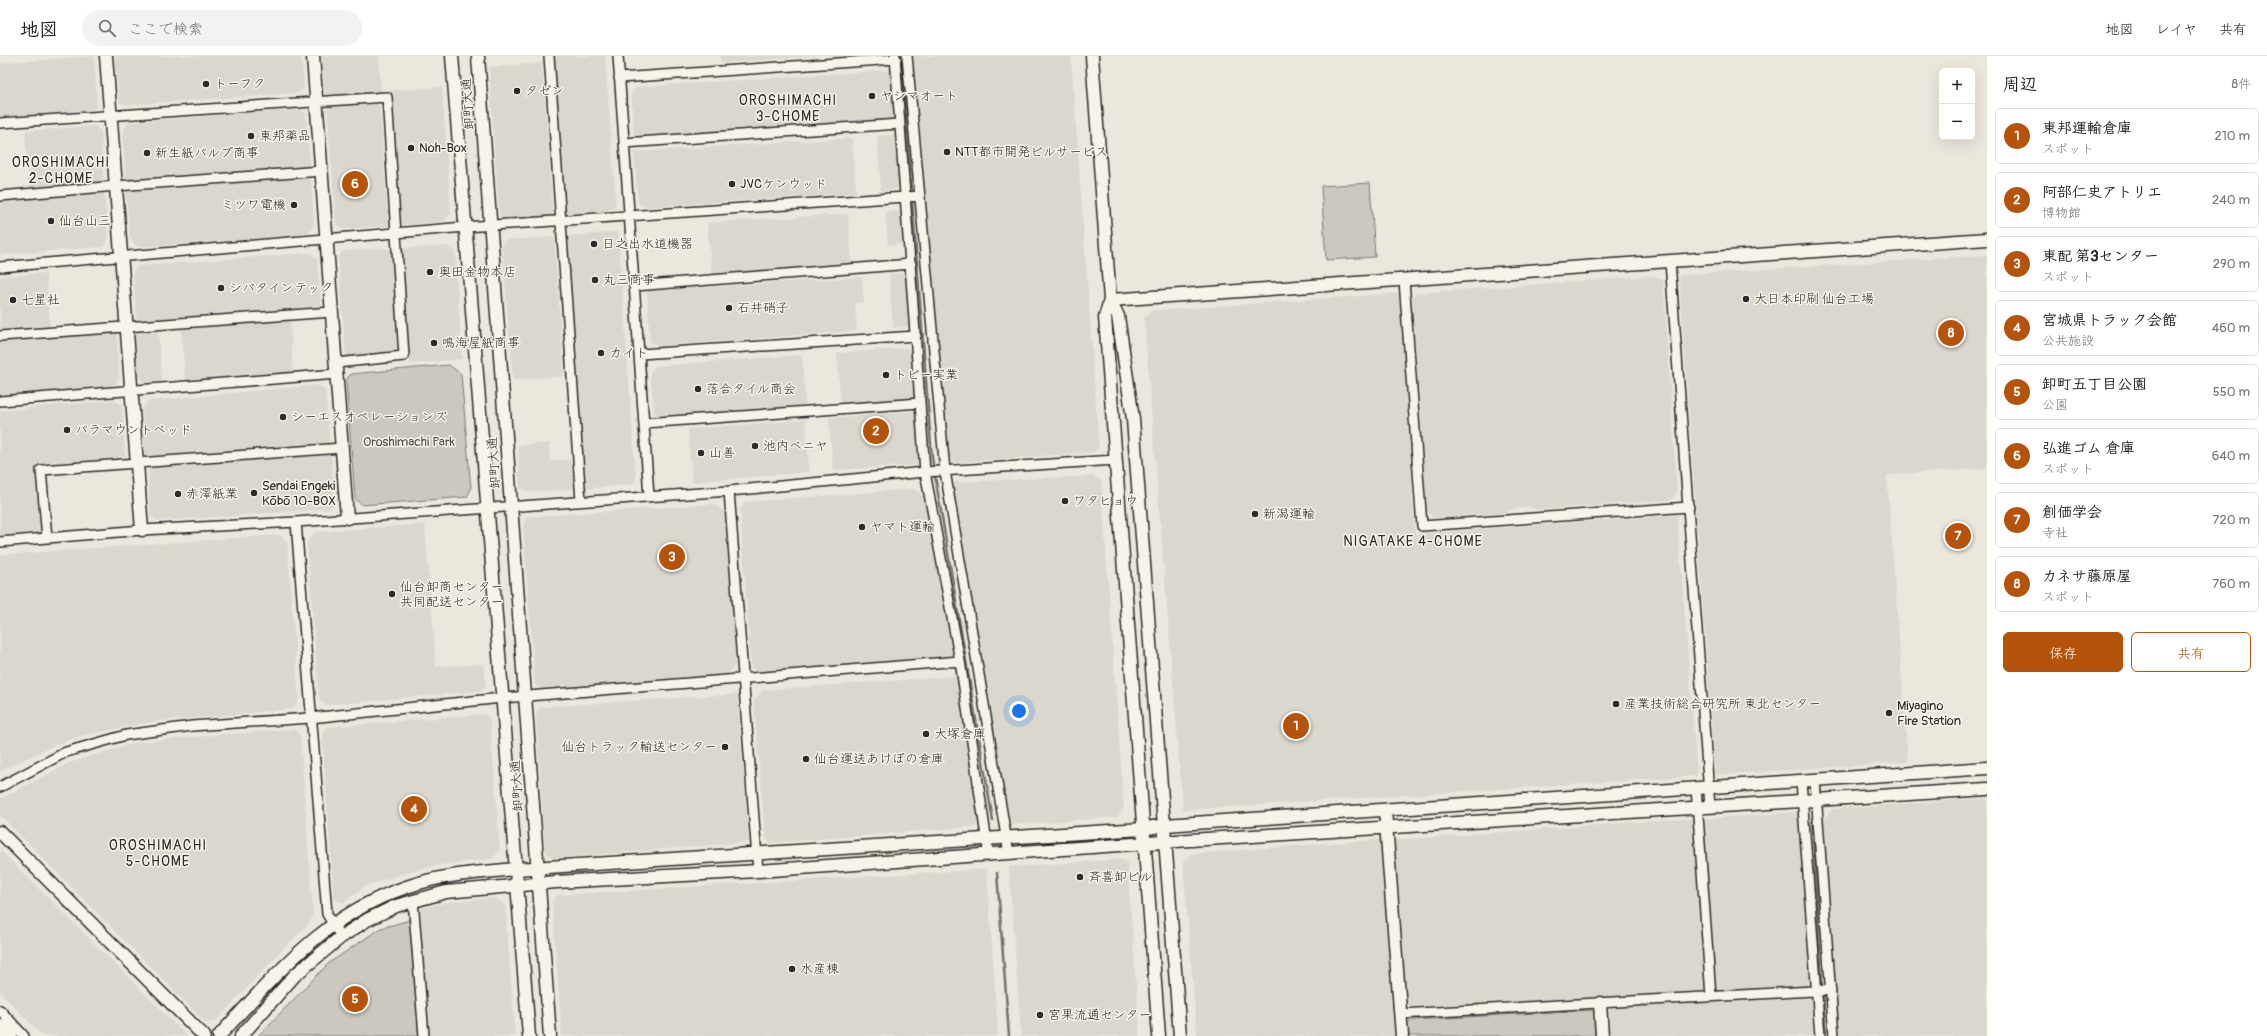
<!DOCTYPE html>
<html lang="ja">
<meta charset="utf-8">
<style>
body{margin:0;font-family:Pangolin,"Klee One",sans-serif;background:#f2f2f2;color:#202124}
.controls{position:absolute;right:12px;top:12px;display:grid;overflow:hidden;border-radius:6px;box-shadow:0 4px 16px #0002}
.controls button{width:36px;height:36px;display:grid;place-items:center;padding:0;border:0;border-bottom:1px solid #e0e0e0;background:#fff;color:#202124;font:20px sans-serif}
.you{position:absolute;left:1019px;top:655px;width:14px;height:14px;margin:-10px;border:3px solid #fff;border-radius:50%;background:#1a73e8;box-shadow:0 0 0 6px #1a73e833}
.badge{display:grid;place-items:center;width:26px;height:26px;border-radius:50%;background:#b45309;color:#fff;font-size:13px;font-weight:700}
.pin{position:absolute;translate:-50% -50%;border:2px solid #fff;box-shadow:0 1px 4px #0006}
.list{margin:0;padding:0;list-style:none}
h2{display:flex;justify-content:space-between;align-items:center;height:52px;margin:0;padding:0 16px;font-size:17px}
h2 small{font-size:13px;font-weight:400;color:#757577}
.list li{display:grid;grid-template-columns:26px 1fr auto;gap:12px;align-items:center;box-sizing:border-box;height:56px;margin:0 8px 8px;padding:0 8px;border:1px solid #e0e0e0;border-radius:6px}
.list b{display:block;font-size:15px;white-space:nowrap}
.list p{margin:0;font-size:13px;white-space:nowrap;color:#757577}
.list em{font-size:13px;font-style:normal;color:#757577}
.actions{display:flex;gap:8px;padding:12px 16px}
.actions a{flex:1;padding:9px 0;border:1px solid #b45309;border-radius:6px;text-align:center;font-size:14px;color:#b45309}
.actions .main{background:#b45309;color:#fff}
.icon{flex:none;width:22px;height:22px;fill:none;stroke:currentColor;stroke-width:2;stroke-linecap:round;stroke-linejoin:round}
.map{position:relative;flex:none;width:1987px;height:980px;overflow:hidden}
header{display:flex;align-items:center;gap:24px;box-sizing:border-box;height:56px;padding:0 20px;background:#fff;border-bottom:1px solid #e0e0e0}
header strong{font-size:19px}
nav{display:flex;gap:22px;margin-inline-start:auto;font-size:14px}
.search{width:280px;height:36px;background:#f2f2f2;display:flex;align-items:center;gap:10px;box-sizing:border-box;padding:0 14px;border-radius:22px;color:#757577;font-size:15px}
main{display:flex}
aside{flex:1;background:#fff}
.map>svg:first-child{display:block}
.built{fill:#dbd7ce}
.green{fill:#cbc8bf;stroke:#7b7a75}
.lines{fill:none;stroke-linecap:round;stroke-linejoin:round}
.stream{stroke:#72716c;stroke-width:2.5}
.street-casing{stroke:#2b2b2b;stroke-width:12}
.secondary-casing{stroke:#2b2b2b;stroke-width:15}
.highway-casing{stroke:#2b2b2b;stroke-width:19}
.street{stroke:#f7f3e8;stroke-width:9}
.secondary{stroke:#f7f3e8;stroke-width:12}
.highway{stroke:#f7f3e8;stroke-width:16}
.poi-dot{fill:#2b2b2b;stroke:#f7f3e8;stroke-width:1.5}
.labels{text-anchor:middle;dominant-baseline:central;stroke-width:3;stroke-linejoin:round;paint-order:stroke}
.poi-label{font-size:13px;fill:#2b2b2b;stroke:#f7f3e8;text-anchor:start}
.street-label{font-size:13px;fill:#2b2b2b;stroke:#f7f3e8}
.park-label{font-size:13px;fill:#535250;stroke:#f7f3e8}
.neighbourhood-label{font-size:14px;letter-spacing:1px;fill:#2b2b2b;stroke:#f7f3e8}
</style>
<header>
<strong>地図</strong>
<div class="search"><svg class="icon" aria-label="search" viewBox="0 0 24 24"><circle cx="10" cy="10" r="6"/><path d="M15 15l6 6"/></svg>ここで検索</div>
<nav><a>地図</a><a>レイヤ</a><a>共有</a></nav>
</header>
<main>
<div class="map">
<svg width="1987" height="980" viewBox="0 0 1987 980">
<rect width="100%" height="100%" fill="#ebe7dd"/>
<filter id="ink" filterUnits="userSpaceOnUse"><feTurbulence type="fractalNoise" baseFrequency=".025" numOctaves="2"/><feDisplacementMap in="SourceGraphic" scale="8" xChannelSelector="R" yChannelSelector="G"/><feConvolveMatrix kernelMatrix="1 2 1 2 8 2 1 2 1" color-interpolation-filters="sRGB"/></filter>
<g filter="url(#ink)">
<path class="built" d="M 94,0 L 97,49 L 91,55 L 0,61 L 0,7 Z
M 115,0 L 301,0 L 304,31 L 298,37 L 126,49 L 119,46 Z
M 321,0 L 379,0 L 381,38 L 325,42 Z
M 553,0 L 605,0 L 616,147 L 612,154 L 565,158 Z
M 720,0 L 820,0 L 721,7 Z
M 913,0 L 1071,0 L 1099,391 L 1094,396 L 952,407 L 946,402 Z
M 542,7 L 553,160 L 505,165 L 499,157 L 489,11 Z
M 891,14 L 895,66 L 634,85 L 631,38 L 637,31 Z
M 442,31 L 451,158 L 443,166 L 400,169 L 390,35 Z
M 375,46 L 380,51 L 388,170 L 344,173 L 336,168 L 327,50 Z
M 301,53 L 306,58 L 310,112 L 126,124 L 122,76 L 129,66 Z
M 94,70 L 101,75 L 104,126 L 29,132 L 25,75 Z
M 895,79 L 899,129 L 894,134 L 881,135 L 877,80 Z
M 852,82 L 856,137 L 645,151 L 638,147 L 634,96 Z
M 311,121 L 314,169 L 306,179 L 138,191 L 130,184 L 126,136 Z
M 104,136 L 108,185 L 102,191 L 0,199 L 0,145 Z
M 898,155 L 902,157 L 904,188 L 888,189 L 885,156 Z
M 848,158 L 852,211 L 712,221 L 707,167 Z
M 618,176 L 636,424 L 633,428 L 584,433 L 568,180 Z
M 554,181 L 564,320 L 513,324 L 502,189 L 505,184 Z
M 447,190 L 455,196 L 462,303 L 410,308 L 402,193 Z
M 387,192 L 392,196 L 400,289 L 391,298 L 346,302 L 338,201 L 343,195 Z
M 310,197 L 317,203 L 321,251 L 137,264 L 133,217 L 138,210 Z
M 1987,199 L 1987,412 L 1887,419 L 1908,706 L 1715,719 L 1679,219 Z
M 46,217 L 50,272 L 0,275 L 0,220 Z
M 908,217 L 911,266 L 908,270 L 893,272 L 889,218 Z
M 1652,220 L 1663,223 L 1677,437 L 1671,444 L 1537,454 L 1530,451 L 1512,453 L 1506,457 L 1434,462 L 1427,456 L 1412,242 L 1416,237 Z
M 862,221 L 864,246 L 855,247 L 857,275 L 659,290 L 650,286 L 647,235 Z
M 1400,237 L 1415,478 L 1677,459 L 1697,720 L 1183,754 L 1144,262 L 1151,255 Z
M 290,264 L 293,318 L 185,323 L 181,273 Z
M 117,275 L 119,323 L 112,330 L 0,340 L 0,284 Z
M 158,275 L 162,325 L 145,327 L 139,322 L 135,276 Z
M 909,292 L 913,295 L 917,344 L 841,350 L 837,297 Z
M 802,299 L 806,353 L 655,364 L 650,317 L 656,310 Z
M 318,329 L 325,334 L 330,389 L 145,400 L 142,353 L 148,345 Z
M 114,344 L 122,349 L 125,401 L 37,408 L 42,477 L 0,480 L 0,355 Z
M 917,355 L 921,402 L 916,409 L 833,414 L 829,362 Z
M 806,364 L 809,416 L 692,426 L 688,373 Z
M 549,387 L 550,405 L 571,403 L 573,433 L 527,436 L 520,431 L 518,389 Z
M 331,397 L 334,447 L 330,453 L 158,465 L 150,459 L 148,411 Z
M 1093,420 L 1101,424 L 1124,753 L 1117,761 L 1013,769 L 1008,763 L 950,434 L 954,426 Z
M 914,433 L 924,441 L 953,598 L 952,603 L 761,618 L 751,611 L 740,453 L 745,446 Z
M 714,448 L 726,458 L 736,608 L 726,619 L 541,634 L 535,628 L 523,469 L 527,461 Z
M 425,468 L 436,611 L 484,608 L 486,632 L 481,635 L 325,649 L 319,642 L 307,486 L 315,476 Z
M 280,479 L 287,485 L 299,644 L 293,653 L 150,666 L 81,680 L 55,689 L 0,715 L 0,499 Z
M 958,620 L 981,770 L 770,787 L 765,779 L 754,644 L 763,634 Z
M 737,638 L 749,786 L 557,802 L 554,804 L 545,794 L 536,658 L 541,651 Z
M 485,658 L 490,664 L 500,793 L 492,803 L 446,808 L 411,815 L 366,830 L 343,847 L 334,843 L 322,677 L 328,671 Z
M 294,673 L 300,679 L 313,858 L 309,868 L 282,894 L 215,966 L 206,967 L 0,759 L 0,743 L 69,707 L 134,687 L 190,681 Z
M 1987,742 L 1987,980 L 1839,980 L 1824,763 L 1832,753 Z
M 1799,756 L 1810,930 L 1714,935 L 1701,763 Z
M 1695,762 L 1706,935 L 1412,951 L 1403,945 L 1392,784 Z
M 1384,783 L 1398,980 L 1197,980 L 1183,806 L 1191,798 Z
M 0,794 L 187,980 L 43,980 L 0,936 Z
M 1123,803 L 1127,806 L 1140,980 L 1021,980 L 1009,811 Z
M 987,813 L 998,980 L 562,980 L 552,845 L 558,839 Z
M 495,842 L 505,849 L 515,980 L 428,980 L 418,853 L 448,846 Z
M 1811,941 L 1813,980 L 1607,980 L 1605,959 L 1612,951 Z"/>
<path class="green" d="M 1370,127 L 1375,201 L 1326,204 L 1321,130 Z
M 449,309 L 461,318 L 471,433 L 467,441 L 362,449 L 355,443 L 346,324 L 351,318 Z
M 410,864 L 419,980 L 258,980 L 329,907 L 381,872 Z
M 1591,954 L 1596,958 L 1598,980 L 1406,980 L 1406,970 L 1412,964 Z"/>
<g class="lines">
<path class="stream" d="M 901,0 L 932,402 L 993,765
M 1812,766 L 1822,927
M 997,817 L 1009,980
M 1823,940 L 1826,980"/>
<defs>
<path id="street" d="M 549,0 L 581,445
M 618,0 L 649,440
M 895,0 L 925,416 L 960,605 L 989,800
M 907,0 L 945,415 L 1009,798
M 619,22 L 896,3
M 0,67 L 387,41 L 404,300 L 336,307
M 624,87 L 899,68
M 0,140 L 116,130 L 322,115
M 1670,205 L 1710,751
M 0,211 L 465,171 L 920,140
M 1404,224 L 1422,470 L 1689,451
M 635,230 L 911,208
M 0,280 L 332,256
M 640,298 L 916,280
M 0,345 L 337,318
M 644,367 L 920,347
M 729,435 L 758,815
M 296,466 L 327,858 L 341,881
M 47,482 L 41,414 L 342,392
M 0,486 L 142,474 L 296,466 L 729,435 L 925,416 L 1116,404
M 1815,724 L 1834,980
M 1801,725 L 1820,980
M 0,731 L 66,696 L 126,679 L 192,670 L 310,662 L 502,642 L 960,605
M 1696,732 L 1711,940
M 413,844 L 424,980
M 0,954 L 24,980
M 1400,958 L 1831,934"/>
<path id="secondary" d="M 106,0 L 142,474
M 313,0 L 347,462
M 452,0 L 529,980
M 478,0 L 550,980
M 1092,0 L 1110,244 L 1105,261 L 1159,980
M 1110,244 L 1987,183
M 1110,244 L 1118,260 L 1133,363 L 1180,980
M 1385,754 L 1402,980
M 0,776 L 204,980
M 1600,947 L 1602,980
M 219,980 C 280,914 329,853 419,827 C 450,818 484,816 516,813 L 1142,773 L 1165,769 L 1987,712
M 241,980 L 295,919 L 341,881 L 367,864 L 396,850 L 446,836 L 556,826 L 758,815 L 1190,784 L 1987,733"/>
<path id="highway" d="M 0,971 L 9,980"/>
</defs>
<use href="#street" class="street-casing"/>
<use href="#secondary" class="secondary-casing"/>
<use href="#highway" class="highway-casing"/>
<use href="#street" class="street"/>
<use href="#secondary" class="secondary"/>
<use href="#highway" class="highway"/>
</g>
</g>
<g class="poi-dot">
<circle cx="206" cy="28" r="4"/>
<circle cx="517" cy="35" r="4"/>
<circle cx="872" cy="40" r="4"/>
<circle cx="251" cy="80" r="4"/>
<circle cx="411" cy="92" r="4"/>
<circle cx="947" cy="96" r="4"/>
<circle cx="147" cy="97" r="4"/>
<circle cx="732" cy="128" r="4"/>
<circle cx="294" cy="149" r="4"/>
<circle cx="51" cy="165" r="4"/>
<circle cx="594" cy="188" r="4"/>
<circle cx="430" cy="216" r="4"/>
<circle cx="595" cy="224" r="4"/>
<circle cx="221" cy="232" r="4"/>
<circle cx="1746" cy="243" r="4"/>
<circle cx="13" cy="244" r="4"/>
<circle cx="729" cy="252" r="4"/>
<circle cx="434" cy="287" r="4"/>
<circle cx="601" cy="297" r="4"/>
<circle cx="886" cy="319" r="4"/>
<circle cx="698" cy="333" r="4"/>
<circle cx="283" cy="361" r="4"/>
<circle cx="67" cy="374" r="4"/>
<circle cx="755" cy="390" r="4"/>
<circle cx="701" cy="397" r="4"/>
<circle cx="254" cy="437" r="4"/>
<circle cx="178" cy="438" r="4"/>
<circle cx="1065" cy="445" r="4"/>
<circle cx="1255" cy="458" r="4"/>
<circle cx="862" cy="471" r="4"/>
<circle cx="392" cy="538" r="4"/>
<circle cx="1616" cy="648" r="4"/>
<circle cx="1889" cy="657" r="4"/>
<circle cx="926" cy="678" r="4"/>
<circle cx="725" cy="691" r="4"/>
<circle cx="806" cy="703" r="4"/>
<circle cx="1080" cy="821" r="4"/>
<circle cx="792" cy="913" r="4"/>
<circle cx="1040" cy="959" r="4"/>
</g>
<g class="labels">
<g class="poi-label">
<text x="214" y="28">トーフク</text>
<text x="525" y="35">タゼン</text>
<text x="880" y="40">ヤシマオート</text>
<text x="259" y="80">東邦薬品</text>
<text x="419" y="92">Noh-Box</text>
<text x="955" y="96">NTT都市開発ビルサービス</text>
<text x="155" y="97">新生紙パルプ商事</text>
<text x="740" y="128">JVCケンウッド</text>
<text x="286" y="149" text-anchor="end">ミツワ電機</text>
<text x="59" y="165">仙台山三</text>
<text x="602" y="188">日之出水道機器</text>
<text x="438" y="216">奥田金物本店</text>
<text x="603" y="224">丸三商事</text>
<text x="229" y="232">シバタインテック</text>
<text x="1754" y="243">大日本印刷 仙台工場</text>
<text x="21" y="244">七星社</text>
<text x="737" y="252">石井硝子</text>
<text x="442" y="287">鳴海屋紙商事</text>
<text x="609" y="297">カイト</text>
<text x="894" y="319">トビー実業</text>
<text x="706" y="333">落合タイル商会</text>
<text x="291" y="361">シーエスオペレーションズ</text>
<text x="75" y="374">パラマウントベッド</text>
<text x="763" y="390">池内ベニヤ</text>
<text x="709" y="397">山善</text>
<text x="262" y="430">Sendai Engeki<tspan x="262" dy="15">Kōbō 10-BOX</tspan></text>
<text x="186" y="438">赤澤紙業</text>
<text x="1073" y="445">ワタヒョウ</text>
<text x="1263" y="458">新潟運輸</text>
<text x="870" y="471">ヤマト運輸</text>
<text x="400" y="531">仙台卸商センター<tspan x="400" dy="15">共同配送センター</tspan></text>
<text x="1624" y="648">産業技術総合研究所 東北センター</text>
<text x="1897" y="650">Miyagino<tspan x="1897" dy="15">Fire Station</tspan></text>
<text x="934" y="678">大塚倉庫</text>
<text x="717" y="691" text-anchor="end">仙台トラック輸送センター</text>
<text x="814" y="703">仙台運送あけぼの倉庫</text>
<text x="1088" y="821">斉喜卸ビル</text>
<text x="800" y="913">水産棟</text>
<text x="1048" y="959">宮果流通センター</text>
</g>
<g class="street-label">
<text transform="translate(468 48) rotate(-94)">卸町大通</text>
<text transform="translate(494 407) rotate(-94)">卸町大通</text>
<text transform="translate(517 730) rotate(-94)">卸町大通</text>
</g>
<g class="park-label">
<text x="409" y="386">Oroshimachi Park</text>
</g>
<g class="neighbourhood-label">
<text x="788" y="44">OROSHIMACHI<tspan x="788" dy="16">3-CHOME</tspan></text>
<text x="61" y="106">OROSHIMACHI<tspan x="61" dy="16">2-CHOME</tspan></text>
<text x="1413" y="485">NIGATAKE 4-CHOME</text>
<text x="158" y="789">OROSHIMACHI<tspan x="158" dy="16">5-CHOME</tspan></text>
</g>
</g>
</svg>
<div class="controls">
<button>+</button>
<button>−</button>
</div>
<div class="you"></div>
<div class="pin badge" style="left:1296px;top:670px">1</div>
<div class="pin badge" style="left:876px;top:375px">2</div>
<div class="pin badge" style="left:672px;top:501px">3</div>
<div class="pin badge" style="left:414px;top:753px">4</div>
<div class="pin badge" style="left:355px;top:943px">5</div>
<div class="pin badge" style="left:355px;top:128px">6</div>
<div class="pin badge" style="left:1958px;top:480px">7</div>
<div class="pin badge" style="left:1951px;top:277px">8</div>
</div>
<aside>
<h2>周辺<small>8件</small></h2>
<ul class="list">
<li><span class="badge">1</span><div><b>東邦運輸倉庫</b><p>スポット</p></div><em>210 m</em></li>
<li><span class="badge">2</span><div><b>阿部仁史アトリエ</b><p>博物館</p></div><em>240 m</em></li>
<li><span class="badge">3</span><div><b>東配 第3センター</b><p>スポット</p></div><em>290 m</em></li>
<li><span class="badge">4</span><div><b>宮城県トラック会館</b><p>公共施設</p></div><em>460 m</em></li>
<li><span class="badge">5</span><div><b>卸町五丁目公園</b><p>公園</p></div><em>550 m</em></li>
<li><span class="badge">6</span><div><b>弘進ゴム 倉庫</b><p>スポット</p></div><em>640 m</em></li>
<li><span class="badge">7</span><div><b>創価学会</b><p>寺社</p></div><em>720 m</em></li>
<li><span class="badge">8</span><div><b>カネサ藤原屋</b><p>スポット</p></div><em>760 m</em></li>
</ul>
<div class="actions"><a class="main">保存</a><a>共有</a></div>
</aside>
</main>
